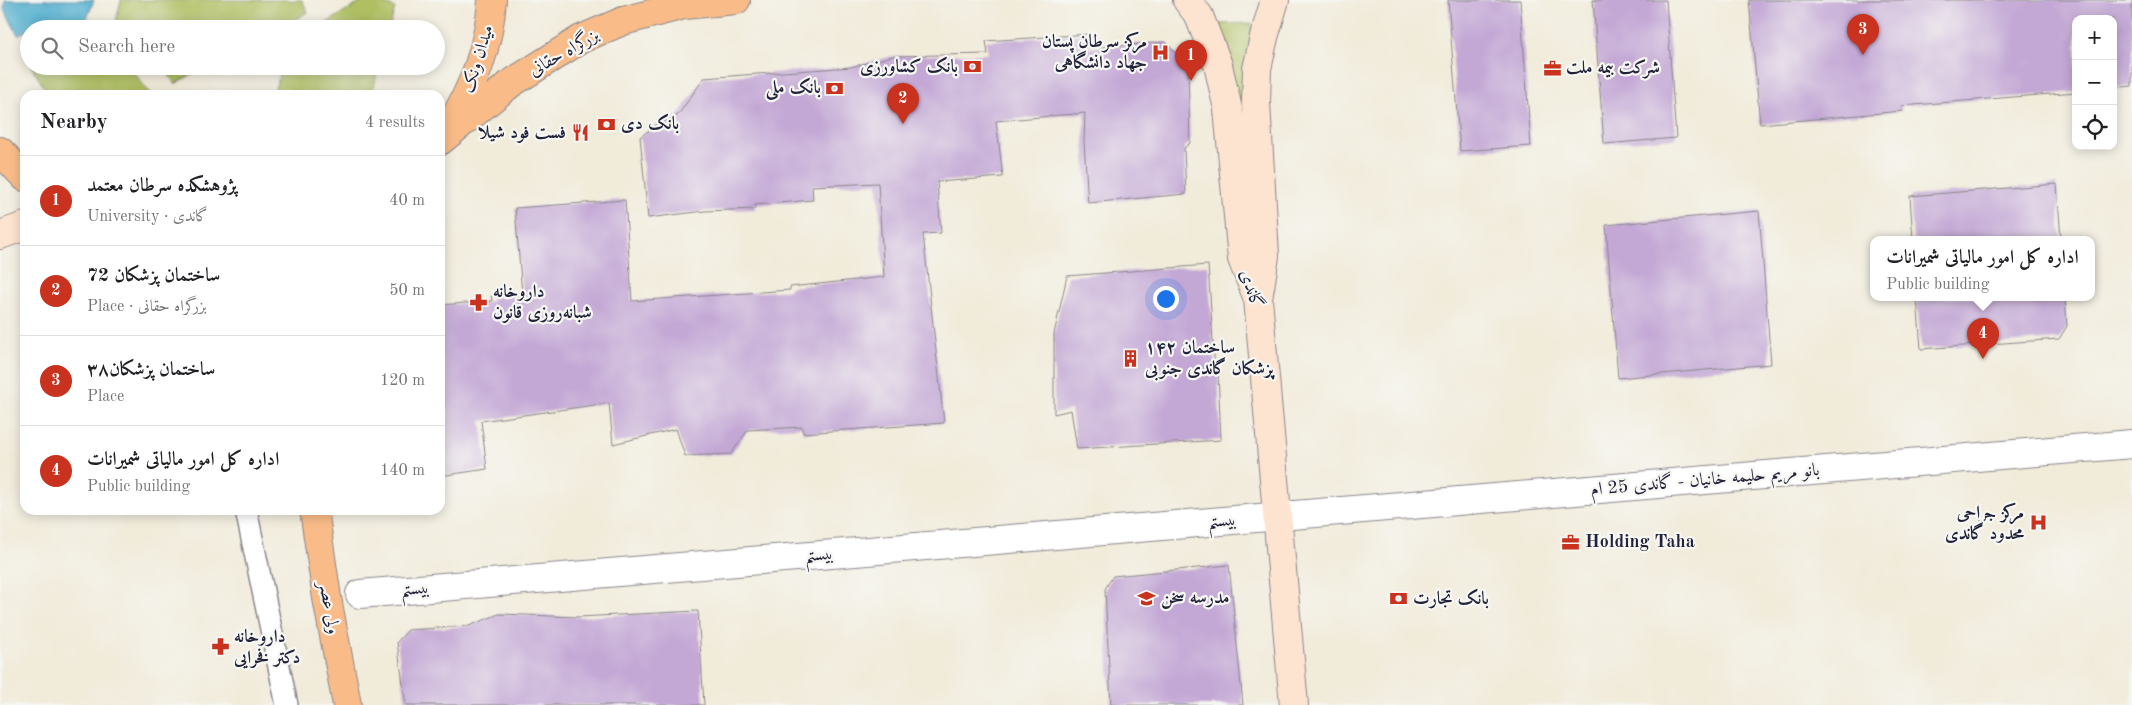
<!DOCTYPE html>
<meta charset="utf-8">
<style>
body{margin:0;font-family:"Old Standard TT",Amiri,serif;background:#f2f2f2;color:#202124}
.controls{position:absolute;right:15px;top:15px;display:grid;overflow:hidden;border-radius:10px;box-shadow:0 2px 12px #0003}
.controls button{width:45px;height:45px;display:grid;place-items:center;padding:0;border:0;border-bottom:1px solid #e0e0e0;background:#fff;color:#202124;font:25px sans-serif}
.you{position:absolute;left:1165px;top:298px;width:18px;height:18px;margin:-12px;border:4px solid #fff;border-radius:50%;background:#1a73e8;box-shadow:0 0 0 8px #1a73e833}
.badge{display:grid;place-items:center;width:32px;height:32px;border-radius:50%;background:#c8321e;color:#fff;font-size:16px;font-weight:700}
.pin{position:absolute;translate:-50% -41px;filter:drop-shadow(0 1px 2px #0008)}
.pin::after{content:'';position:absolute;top:26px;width:18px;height:15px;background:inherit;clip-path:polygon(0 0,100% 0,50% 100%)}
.popup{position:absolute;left:1870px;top:236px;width:225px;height:65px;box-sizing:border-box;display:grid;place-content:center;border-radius:10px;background:#fff;filter:drop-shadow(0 1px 4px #0005);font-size:16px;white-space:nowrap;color:#757577}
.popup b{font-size:19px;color:#202124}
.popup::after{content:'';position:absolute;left:50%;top:100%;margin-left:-10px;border:10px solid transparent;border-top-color:#fff}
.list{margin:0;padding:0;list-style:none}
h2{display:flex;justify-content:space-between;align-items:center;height:65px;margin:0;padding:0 20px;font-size:21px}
h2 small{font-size:16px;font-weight:400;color:#757577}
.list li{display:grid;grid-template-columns:32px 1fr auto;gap:15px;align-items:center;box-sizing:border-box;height:90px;padding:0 20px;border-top:1px solid #e0e0e0}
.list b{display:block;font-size:19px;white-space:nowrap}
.list p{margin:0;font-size:16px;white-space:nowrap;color:#757577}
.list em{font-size:16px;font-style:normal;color:#757577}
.icon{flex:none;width:28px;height:28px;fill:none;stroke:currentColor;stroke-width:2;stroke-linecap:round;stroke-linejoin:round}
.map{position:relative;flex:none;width:2132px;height:705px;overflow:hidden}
.search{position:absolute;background:#fff;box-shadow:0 2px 12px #0003;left:20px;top:20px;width:425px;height:55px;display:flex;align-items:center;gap:12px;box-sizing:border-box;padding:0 18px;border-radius:28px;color:#757577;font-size:19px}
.panel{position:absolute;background:#fff;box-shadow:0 2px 12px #0003;left:20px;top:90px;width:425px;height:425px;border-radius:15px}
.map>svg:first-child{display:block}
.green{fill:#afbf62;stroke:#68704e}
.water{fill:#4fadce;stroke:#386884}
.building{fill:#c3a7d5}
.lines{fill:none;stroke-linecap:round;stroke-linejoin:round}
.service-casing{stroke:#8a868a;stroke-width:24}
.minor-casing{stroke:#8a868a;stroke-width:30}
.secondary-casing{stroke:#8a868a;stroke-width:30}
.primary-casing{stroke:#8a868a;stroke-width:30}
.service{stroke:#fff;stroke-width:21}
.minor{stroke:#fff;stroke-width:28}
.secondary{stroke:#fde4d0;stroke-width:28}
.primary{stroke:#f9bc89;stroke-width:28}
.labels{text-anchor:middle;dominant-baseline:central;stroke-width:4.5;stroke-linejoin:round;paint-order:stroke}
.poi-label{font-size:18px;font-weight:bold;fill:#22223b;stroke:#f6f6f2;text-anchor:start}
.street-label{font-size:18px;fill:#22223b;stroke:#f6f6f2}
</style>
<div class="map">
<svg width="2132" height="705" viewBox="0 0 2132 705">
<rect width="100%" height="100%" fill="#f6f6f2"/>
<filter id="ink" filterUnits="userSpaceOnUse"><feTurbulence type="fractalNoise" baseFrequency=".02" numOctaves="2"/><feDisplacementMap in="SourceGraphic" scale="10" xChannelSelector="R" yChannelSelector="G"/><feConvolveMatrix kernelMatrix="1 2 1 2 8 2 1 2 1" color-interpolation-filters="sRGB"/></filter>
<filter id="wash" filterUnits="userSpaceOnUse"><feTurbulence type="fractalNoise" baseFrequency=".0096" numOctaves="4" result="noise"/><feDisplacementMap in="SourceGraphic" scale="20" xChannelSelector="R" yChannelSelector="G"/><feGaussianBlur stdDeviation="1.12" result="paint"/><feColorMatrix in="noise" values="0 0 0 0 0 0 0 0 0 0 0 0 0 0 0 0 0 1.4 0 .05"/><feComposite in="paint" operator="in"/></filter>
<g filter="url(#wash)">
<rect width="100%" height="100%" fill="#f1ebda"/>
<path class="green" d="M 121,0 L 302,0 L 308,12 L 278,29 L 114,29 Z
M 365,0 L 374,0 L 395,8 L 389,29 L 316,29 Z
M 1252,23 L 1241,133 L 1216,24 Z
M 31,66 L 130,67 L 151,95 L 49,95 Z
M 163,66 L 207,66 L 175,84 Z
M 282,66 L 379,66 L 372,95 L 273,95 Z"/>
<path class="water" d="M 5,0 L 94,0 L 84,27 L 48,20 L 18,35 L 4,9 Z"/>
<g id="blocks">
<path class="building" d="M 1448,0 L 1520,0 L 1531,146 L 1460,151 Z
M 1593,0 L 1666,0 L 1676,138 L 1604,144 Z
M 1749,0 L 2132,0 L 2132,86 L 2113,88 L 2113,19 L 2076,19 L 2076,92 L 1901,106 L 1902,111 L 1760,124 Z
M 1090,34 L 1089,48 L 1166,42 L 1188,67 L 1190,143 L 1184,148 L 1186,194 L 1088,203 L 1084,142 L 1085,113 L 996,121 L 1003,177 L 937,182 L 941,233 L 923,234 L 944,423 L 803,433 L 802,427 L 748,430 L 731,454 L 685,456 L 676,429 L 613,444 L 609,403 L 481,421 L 487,469 L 440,476 L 440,305 L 492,301 L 491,296 L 522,294 L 515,208 L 625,200 L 632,301 L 790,290 L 790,287 L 884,277 L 878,183 L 812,186 L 813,200 L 755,205 L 755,209 L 705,211 L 648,218 L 640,137 L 655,126 L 678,115 L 704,78 L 851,67 L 893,56 L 988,54 L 986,41 Z
M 2057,184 L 2061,240 L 1913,240 L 1910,196 Z
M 1759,211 L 1771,364 L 1618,378 L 1606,225 Z
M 1208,265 L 1215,372 L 1218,372 L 1221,440 L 1077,449 L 1071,410 L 1054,414 L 1054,334 L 1067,276 Z
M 1917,298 L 2065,298 L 2067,326 L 2059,339 L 1921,349 Z
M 1229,565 L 1243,705 L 1111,705 L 1105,589 L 1113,576 Z
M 698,611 L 704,705 L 406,705 L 397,642 L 408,630 L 469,626 L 499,614 L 578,617 Z"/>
</g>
</g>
<g filter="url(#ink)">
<use href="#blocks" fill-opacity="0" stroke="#8a868a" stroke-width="1"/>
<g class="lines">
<defs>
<path id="service" d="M 246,510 L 287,705"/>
<path id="minor" d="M 360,594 L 2132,444"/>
<path id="secondary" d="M 1187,0 L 1199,16 L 1218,65 L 1228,109 L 1242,259 L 1258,299 L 1294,705
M 0,235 L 25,226
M 1258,299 L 1265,256 L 1256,103 L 1257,69 L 1264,37 L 1275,0"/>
<path id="primary" d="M 449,127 C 473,89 489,45 492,0
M 440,141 L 510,84 L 581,39 L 623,21 L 684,5 L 736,0
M 0,151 L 25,177
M 314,510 L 327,598 L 347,705"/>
</defs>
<use href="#service" class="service-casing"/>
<use href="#minor" class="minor-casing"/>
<use href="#secondary" class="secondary-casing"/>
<use href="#primary" class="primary-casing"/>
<use href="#service" class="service"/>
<use href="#minor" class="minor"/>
<use href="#secondary" class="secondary"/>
<use href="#primary" class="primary"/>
</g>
</g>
<defs>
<symbol id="hospital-bare" viewBox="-9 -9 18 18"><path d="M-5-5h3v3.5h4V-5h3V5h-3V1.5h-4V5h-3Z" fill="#c8321e" stroke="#f6f6f2" stroke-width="2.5" paint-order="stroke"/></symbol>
<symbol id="bank-bare" viewBox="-9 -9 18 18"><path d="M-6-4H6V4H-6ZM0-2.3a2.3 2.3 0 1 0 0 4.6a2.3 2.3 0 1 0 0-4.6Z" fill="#c8321e" stroke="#f6f6f2" stroke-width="2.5" paint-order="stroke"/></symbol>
<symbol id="office-bare" viewBox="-9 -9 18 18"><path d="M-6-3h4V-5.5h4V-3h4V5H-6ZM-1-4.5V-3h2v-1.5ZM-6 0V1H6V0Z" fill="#c8321e" stroke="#f6f6f2" stroke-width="2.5" paint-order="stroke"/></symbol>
<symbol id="restaurant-bare" viewBox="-9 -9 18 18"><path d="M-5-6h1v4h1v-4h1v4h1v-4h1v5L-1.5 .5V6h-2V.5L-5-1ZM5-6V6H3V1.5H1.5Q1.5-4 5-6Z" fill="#c8321e" stroke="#f6f6f2" stroke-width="2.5" paint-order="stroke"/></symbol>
<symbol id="pharmacy-bare" viewBox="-9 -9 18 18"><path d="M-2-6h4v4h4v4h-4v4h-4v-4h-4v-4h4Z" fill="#c8321e" stroke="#f6f6f2" stroke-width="2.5" paint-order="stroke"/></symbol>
<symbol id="building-bare" viewBox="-9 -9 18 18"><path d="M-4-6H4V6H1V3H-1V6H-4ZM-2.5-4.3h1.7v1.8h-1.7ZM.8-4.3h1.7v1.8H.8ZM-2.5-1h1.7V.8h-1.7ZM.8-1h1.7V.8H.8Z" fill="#c8321e" stroke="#f6f6f2" stroke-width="2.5" paint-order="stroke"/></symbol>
<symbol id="school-bare" viewBox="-9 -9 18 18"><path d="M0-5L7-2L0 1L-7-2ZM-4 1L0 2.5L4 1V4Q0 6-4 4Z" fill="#c8321e" stroke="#f6f6f2" stroke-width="2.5" paint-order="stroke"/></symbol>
</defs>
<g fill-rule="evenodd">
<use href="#hospital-bare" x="1148" y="40" width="25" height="25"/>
<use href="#bank-bare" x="960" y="54" width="25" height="25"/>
<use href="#office-bare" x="1540" y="56" width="25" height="25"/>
<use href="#bank-bare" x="822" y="76" width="25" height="25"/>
<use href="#bank-bare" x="594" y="112" width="25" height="25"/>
<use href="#restaurant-bare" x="568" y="120" width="25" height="25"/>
<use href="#pharmacy-bare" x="466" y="290" width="25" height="25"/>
<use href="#building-bare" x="1118" y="346" width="25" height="25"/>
<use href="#hospital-bare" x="2026" y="510" width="25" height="25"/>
<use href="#office-bare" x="1558" y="530" width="25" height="25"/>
<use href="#school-bare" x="1134" y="586" width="25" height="25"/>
<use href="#bank-bare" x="1386" y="586" width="25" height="25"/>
<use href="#pharmacy-bare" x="208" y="634" width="25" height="25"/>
</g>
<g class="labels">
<g class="poi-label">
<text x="1147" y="42" text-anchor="end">مرکز سرطان پستان<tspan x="1147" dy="21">جهاد دانشگاهی</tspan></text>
<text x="958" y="67" text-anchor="end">بانک کشاورزی</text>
<text x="1566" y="68">شرکت بیمه ملت</text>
<text x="821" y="88" text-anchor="end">بانک ملی</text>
<text x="621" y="124">بانک دی</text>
<text x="566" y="133" text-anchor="end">فست فود شیلا</text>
<text x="493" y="292">داروخانه<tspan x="493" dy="21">شبانه‌روزی قانون</tspan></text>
<text x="1145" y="348">ساختمان ۱۴۲<tspan x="1145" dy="21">پزشکان گاندی جنوبی</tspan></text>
<text x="2024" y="513" text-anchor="end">مرکز جراحی<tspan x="2024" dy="21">محدود گاندی</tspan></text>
<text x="1585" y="542">Holding Taha</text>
<text x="1161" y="598">مدرسه سخن</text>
<text x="1413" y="599">بانک تجارت</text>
<text x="234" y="637">داروخانه<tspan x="234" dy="21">دکتر فخرایی</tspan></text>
</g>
<g class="street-label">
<text transform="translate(564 53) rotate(-30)">بزرگراه حقانی</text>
<text transform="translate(478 59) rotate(-73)">میدان ونک</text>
<text transform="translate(1251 289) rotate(72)">گاندی</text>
<text transform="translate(1705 480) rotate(-5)">بانو مریم حلیمه خانیان - گاندی 25 ام</text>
<text transform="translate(1222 521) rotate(-5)">بیستم</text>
<text transform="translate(819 555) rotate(-5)">بیستم</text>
<text transform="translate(415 589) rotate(-5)">بیستم</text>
<text transform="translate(329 608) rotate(80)">ولی عصر</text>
</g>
</g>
</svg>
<div class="controls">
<button>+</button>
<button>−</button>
<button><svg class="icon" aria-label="locate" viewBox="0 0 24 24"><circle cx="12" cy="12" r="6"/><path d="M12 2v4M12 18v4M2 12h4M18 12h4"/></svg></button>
</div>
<div class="you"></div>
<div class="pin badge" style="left:1191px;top:81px">1</div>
<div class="pin badge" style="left:903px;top:124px">2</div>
<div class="pin badge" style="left:1863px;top:55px">3</div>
<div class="pin badge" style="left:1983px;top:359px">4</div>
<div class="popup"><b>اداره کل امور مالیاتی شمیرانات</b>Public building</div>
<div class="search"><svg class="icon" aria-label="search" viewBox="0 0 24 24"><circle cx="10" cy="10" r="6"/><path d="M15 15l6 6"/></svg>Search here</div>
<section class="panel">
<h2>Nearby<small>4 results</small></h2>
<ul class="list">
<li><span class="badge">1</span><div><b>پژوهشکده سرطان معتمد</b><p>University · گاندی</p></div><em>40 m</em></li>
<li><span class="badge">2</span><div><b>ساختمان پزشکان 72</b><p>Place · بزرگراه حقانی</p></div><em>50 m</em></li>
<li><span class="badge">3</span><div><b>ساختمان پزشکان۳۸</b><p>Place</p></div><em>120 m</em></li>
<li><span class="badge">4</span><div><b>اداره کل امور مالیاتی شمیرانات</b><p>Public building</p></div><em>140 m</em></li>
</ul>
</section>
</div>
